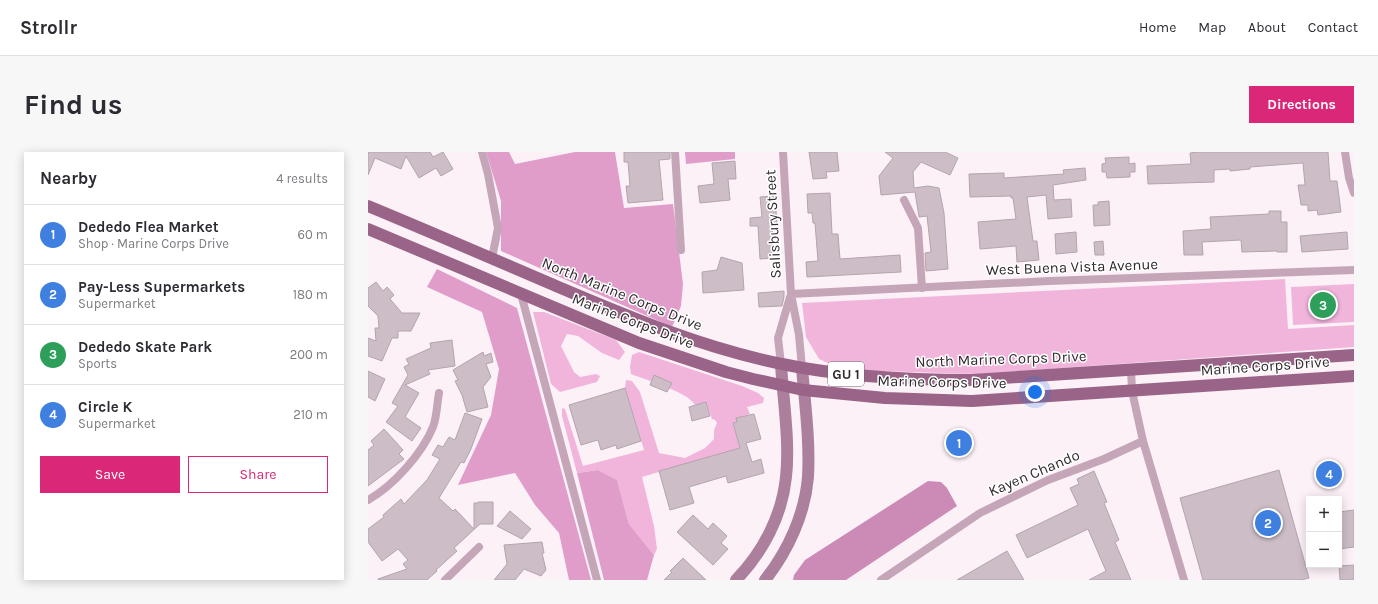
<!DOCTYPE html>
<meta charset="utf-8">
<style>
body{margin:0;font-family:Karla,sans-serif;background:#f7f7f7;color:#2b2b33}
.controls{position:absolute;right:12px;bottom:12px;display:grid;overflow:hidden;border-radius:0px;box-shadow:0 2px 10px #0003}
.controls button{width:36px;height:36px;display:grid;place-items:center;padding:0;border:0;border-bottom:1px solid #e1e1e2;background:#fff;color:#2b2b33;font:20px sans-serif}
.you{position:absolute;left:667px;top:240px;width:14px;height:14px;margin:-10px;border:3px solid #fff;border-radius:50%;background:#1a73e8;box-shadow:0 0 0 6px #1a73e833}
.badge{display:grid;place-items:center;width:26px;height:26px;border-radius:50%;background:#db2777;color:#fff;font-size:13px;font-weight:700}
.pin{position:absolute;translate:-50% -50%;border:2px solid #fff;box-shadow:0 1px 4px #0006}
.list{margin:0;padding:0;list-style:none}
h2{display:flex;justify-content:space-between;align-items:center;height:52px;margin:0;padding:0 16px;font-size:17px}
h2 small{font-size:13px;font-weight:400;color:#7c7c81}
.list li{display:grid;grid-template-columns:26px 1fr auto;gap:12px;align-items:center;box-sizing:border-box;height:60px;padding:0 16px;border-top:1px solid #e1e1e2}
.list b{display:block;font-size:15px;white-space:nowrap}
.list p{margin:0;font-size:13px;white-space:nowrap;color:#7c7c81}
.list em{font-size:13px;font-style:normal;color:#7c7c81}
.actions{display:flex;gap:8px;padding:12px 16px}
.actions a{flex:1;padding:9px 0;border:1px solid #db2777;border-radius:0px;text-align:center;font-size:14px;color:#db2777}
.actions .main{background:#db2777;color:#fff}
.map{position:relative;flex:none;width:986px;height:428px;overflow:hidden;border-radius:0px}
header{display:flex;align-items:center;gap:24px;box-sizing:border-box;height:56px;padding:0 20px;background:#fff;border-bottom:1px solid #e1e1e2}
header strong{font-size:19px}
nav{display:flex;gap:22px;margin-inline-start:auto;font-size:14px}
.intro{display:flex;align-items:center;justify-content:space-between;box-sizing:border-box;height:96px;padding:0 24px}
h1{margin:0;font-size:28px}
.button{padding:10px 18px;border-radius:0px;background:#db2777;color:#fff;font-size:14px;font-weight:700}
main{display:flex;gap:24px;padding:0 24px}
aside{flex:1;background:#fff;border-radius:0px;box-shadow:0 2px 10px #0003}
.map>svg:first-child{display:block}
.green{fill:#f1b5dc}
.forest{fill:#e09dc9}
.water{fill:#cc8bb6}
.building{fill:#ccbdc6;stroke:#b3a4ad}
.lines{fill:none;stroke-linecap:round;stroke-linejoin:round}
.street{stroke:#c5a6b9;stroke-width:8}
.secondary{stroke:#ac809c;stroke-width:12}
.primary{stroke:#996487;stroke-width:12}
.labels{text-anchor:middle;dominant-baseline:central;stroke-width:3;stroke-linejoin:round;paint-order:stroke}
.shield{fill:#fff;stroke:#6f6b6d;stroke-width:1}
.shield-label{font-size:14px;font-weight:bold;fill:#312b2f}
.street-label{font-size:15px;fill:#312b2f;stroke:#fff}
</style>
<header>
<strong>Strollr</strong>
<nav><a>Home</a><a>Map</a><a>About</a><a>Contact</a></nav>
</header>
<div class="intro"><h1>Find us</h1><a class="button">Directions</a></div>
<main>
<aside>
<h2>Nearby<small>4 results</small></h2>
<ul class="list">
<li><span class="badge" style="background:#3f7fe0">1</span><div><b>Dededo Flea Market</b><p>Shop · Marine Corps Drive</p></div><em>60 m</em></li>
<li><span class="badge" style="background:#3f7fe0">2</span><div><b>Pay-Less Supermarkets</b><p>Supermarket</p></div><em>180 m</em></li>
<li><span class="badge" style="background:#2e9e5b">3</span><div><b>Dededo Skate Park</b><p>Sports</p></div><em>200 m</em></li>
<li><span class="badge" style="background:#3f7fe0">4</span><div><b>Circle K</b><p>Supermarket</p></div><em>210 m</em></li>
</ul>
<div class="actions"><a class="main">Save</a><a>Share</a></div>
</aside>
<div class="map">
<svg width="986" height="428" viewBox="0 0 986 428">
<rect width="100%" height="100%" fill="#fdf1f8"/>
<path class="green" d="M 917,127 L 920,177 L 986,173 L 986,195 L 610,222 L 475,218 L 451,207 L 438,185 L 434,151 Z
M 986,132 L 986,170 L 925,173 L 923,135 Z
M 165,160 L 176,160 L 248,188 L 257,200 L 251,208 L 234,201 L 210,184 L 199,182 L 193,194 L 206,220 L 212,225 L 228,222 L 232,224 L 229,230 L 192,240 L 183,232 Z
M 271,200 L 374,234 L 390,241 L 396,246 L 395,251 L 379,255 L 382,262 L 369,266 L 369,270 L 365,271 L 372,296 L 274,325 L 286,374 L 289,397 L 286,403 L 261,372 L 249,328 L 230,318 L 209,321 L 194,264 L 194,256 L 197,257 L 215,314 L 276,298 L 257,236 L 258,228 L 264,229 L 272,240 L 291,301 L 317,306 L 337,296 L 346,287 L 346,278 L 349,271 L 347,268 L 344,267 L 338,250 L 327,253 C 320,240 278,228 263,222 L 262,215 L 264,203 Z"/>
<path class="forest" d="M 118,0 L 141,0 L 147,12 L 207,0 L 247,0 L 256,56 L 305,52 L 315,132 L 313,154 L 304,175 L 133,99 L 133,49 Z
M 317,0 L 367,0 L 367,7 L 318,12 Z
M 69,117 L 149,156 L 223,428 L 201,428 L 191,381 L 167,353 L 147,321 L 90,333 L 123,263 L 131,217 L 114,160 L 59,135 Z
M 230,318 L 249,328 L 261,372 L 286,403 L 279,428 L 236,428 L 209,321 Z"/>
<path class="water" d="M 560,329 L 573,330 L 579,336 L 589,354 L 478,428 L 425,428 L 426,423 L 437,408 Z"/>
<path class="building" d="M 0,0 L 62,0 L 65,5 L 75,0 L 85,17 L 73,24 L 68,16 L 51,26 L 38,4 L 33,17 L 7,6 L 0,23 Z
M 256,0 L 302,0 L 302,7 L 291,8 L 295,48 L 260,51 L 258,34 L 262,34 L 260,10 L 256,10 Z
M 441,0 L 469,0 L 471,19 L 458,20 L 459,26 L 445,27 Z
M 517,0 L 577,0 L 590,6 L 582,23 L 553,10 L 545,20 L 546,36 L 560,34 L 571,36 L 576,61 L 580,117 L 558,119 L 557,101 L 563,100 L 559,64 L 551,65 L 547,40 L 513,43 L 511,24 L 525,6 Z
M 829,0 L 960,0 L 962,29 L 969,29 L 973,60 L 950,63 L 949,58 L 940,59 L 940,53 L 933,53 L 930,33 L 937,33 L 935,11 L 882,15 L 882,17 L 862,19 L 862,17 L 846,18 L 846,30 L 780,32 L 779,14 L 823,12 L 822,1 Z
M 761,5 L 761,12 L 767,11 L 767,20 L 762,20 L 762,25 L 739,26 L 738,20 L 734,20 L 734,12 L 738,11 L 737,6 Z
M 367,9 L 368,27 L 360,27 L 362,48 L 332,51 L 330,34 L 346,32 L 344,11 Z
M 717,16 L 718,28 L 685,33 L 686,48 L 703,47 L 704,65 L 680,67 L 678,43 L 659,45 L 665,89 L 669,89 L 671,108 L 649,110 L 648,94 L 612,97 L 610,70 L 648,67 L 645,46 L 643,46 L 643,44 L 602,45 L 601,22 L 636,21 L 636,26 L 696,22 L 695,18 Z
M 462,41 L 464,82 L 470,82 L 472,107 L 532,103 L 533,120 L 439,125 L 438,110 L 450,109 L 447,71 L 445,71 L 444,61 L 440,61 L 439,42 Z
M 407,44 L 409,73 L 404,73 L 406,106 L 392,107 L 390,74 L 382,74 L 382,66 L 394,65 L 392,45 Z
M 741,49 L 742,73 L 726,74 L 725,53 L 730,53 L 730,50 Z
M 901,59 L 913,59 L 913,70 L 919,70 L 919,100 L 909,100 L 909,99 L 874,100 L 873,88 L 834,90 L 835,103 L 816,103 L 815,79 L 843,77 L 842,65 L 901,62 Z
M 708,80 L 709,100 L 688,102 L 687,82 Z
M 979,80 L 980,97 L 934,100 L 932,84 Z
M 735,89 L 736,103 L 727,103 L 726,90 Z
M 353,105 L 374,111 L 376,138 L 335,141 L 334,120 L 349,118 Z
M 8,130 L 15,139 L 19,135 L 26,143 L 22,147 L 34,161 L 52,161 L 43,179 L 30,179 L 30,186 L 24,186 L 14,209 L 0,204 L 0,186 L 8,189 L 7,176 L 11,176 L 10,164 L 0,154 L 0,136 Z
M 416,139 L 416,145 L 414,154 L 391,155 L 390,141 Z
M 84,188 L 87,214 L 60,218 L 62,222 L 37,233 L 51,241 L 37,265 L 53,276 L 44,289 L 18,270 L 30,254 L 24,251 L 40,223 L 36,215 L 41,212 L 38,207 L 63,196 L 62,191 Z
M 115,200 L 116,204 L 123,201 L 125,210 L 118,212 L 123,225 L 115,235 L 120,255 L 99,260 L 94,243 L 87,229 L 90,228 L 85,218 Z
M 0,219 L 17,227 L 7,249 L 0,245 Z
M 286,223 L 304,231 L 299,240 L 282,233 Z
M 257,236 L 273,289 L 249,297 L 248,293 L 233,298 L 230,288 L 213,293 L 201,253 Z
M 338,250 L 342,264 L 324,269 L 321,255 Z
M 97,261 L 114,267 L 103,297 L 96,311 L 93,310 L 71,346 L 85,359 L 87,357 L 106,377 L 106,351 L 110,351 L 110,350 L 125,350 L 125,372 L 112,372 L 86,396 L 89,399 L 68,418 L 69,419 L 59,428 L 10,428 L 10,427 L 39,417 L 35,412 L 40,408 L 30,397 L 14,409 L 0,390 L 0,377 L 16,365 L 15,363 L 33,347 L 36,352 L 59,328 L 72,307 L 64,303 L 70,293 L 75,295 L 81,285 L 87,288 Z
M 386,262 L 393,287 L 378,291 L 384,310 L 393,307 L 396,321 L 360,331 L 358,324 L 321,335 L 326,351 L 302,358 L 291,319 L 372,296 L 365,271 L 369,270 L 368,266 Z
M 16,277 L 35,298 L 31,302 L 36,307 L 0,334 L 0,298 L 6,293 L 3,289 Z
M 911,318 L 941,426 L 933,428 L 835,428 L 812,346 Z
M 726,319 L 739,350 L 736,351 L 751,388 L 747,390 L 763,428 L 721,428 L 738,419 L 720,377 L 659,406 L 648,383 L 710,353 L 702,336 L 711,332 L 709,327 Z
M 986,358 L 986,395 L 971,397 L 971,360 Z
M 142,359 L 163,377 L 154,387 L 129,374 Z
M 325,363 L 340,377 L 345,371 L 359,384 L 353,391 L 360,397 L 345,413 L 309,380 Z
M 174,390 L 176,401 L 174,401 L 178,418 L 173,424 L 156,417 L 147,428 L 126,428 L 139,412 L 136,393 Z
M 639,399 L 656,428 L 589,428 Z
M 315,406 L 338,428 L 296,428 L 304,420 L 302,419 Z
M 986,413 L 986,428 L 972,428 L 971,414 Z"/>
<g class="lines">
<path class="street" d="M 114,0 L 120,22 L 130,76 L 124,106
M 307,0 L 313,98
M 415,0 L 423,142 L 431,183 L 434,216
M 977,0 L 981,26 L 986,41
M 536,48 L 550,76 L 554,136
M 153,142 L 229,428
M 423,142 L 681,129 L 986,118
M 413,212 L 410,186 L 422,145
M 775,289 L 816,428
M 0,348 C 25,334 54,302 65,275 C 69,265 69,251 71,241
M 77,428 L 111,395
M 513,428 L 612,361 L 680,328 L 736,307 L 775,289 L 764,239 L 763,218"/>
<path class="secondary" d="M 368,428 C 395,400 414,364 418,325 C 422,290 415,247 413,212
M 397,428 C 420,399 437,362 440,325 C 442,289 437,252 434,216"/>
<path class="primary" d="M 0,54 C 63,80 125,107 188,134 C 261,165 335,196 414,212 C 476,225 540,228 604,228 L 986,203
M 0,77 L 271,191 L 358,220 L 385,227 L 435,238 L 517,246 L 604,249 L 986,224"/>
</g>
<g class="labels">
<rect class="shield" x="460" y="210" width="36" height="24" rx="3"/>
<g class="shield-label">
<text x="478" y="222">GU 1</text>
</g>
<g class="street-label">
<text transform="translate(405 72) rotate(-93)">Salisbury Street</text>
<text transform="translate(704 115) rotate(-2)">West Buena Vista Avenue</text>
<text transform="translate(254 142) rotate(22)">North Marine Corps Drive</text>
<text transform="translate(265 169) rotate(21)">Marine Corps Drive</text>
<text transform="translate(633 207) rotate(-2)">North Marine Corps Drive</text>
<text transform="translate(897 214) rotate(-4)">Marine Corps Drive</text>
<text transform="translate(574 230) rotate(1)">Marine Corps Drive</text>
<text transform="translate(666 321) rotate(-23)">Kayen Chando</text>
</g>
</g>
</svg>
<div class="controls">
<button>+</button>
<button>−</button>
</div>
<div class="you"></div>
<div class="pin badge" style="left:591px;top:291px;background:#3f7fe0">1</div>
<div class="pin badge" style="left:900px;top:371px;background:#3f7fe0">2</div>
<div class="pin badge" style="left:955px;top:153px;background:#2e9e5b">3</div>
<div class="pin badge" style="left:961px;top:322px;background:#3f7fe0">4</div>
</div>
</main>
